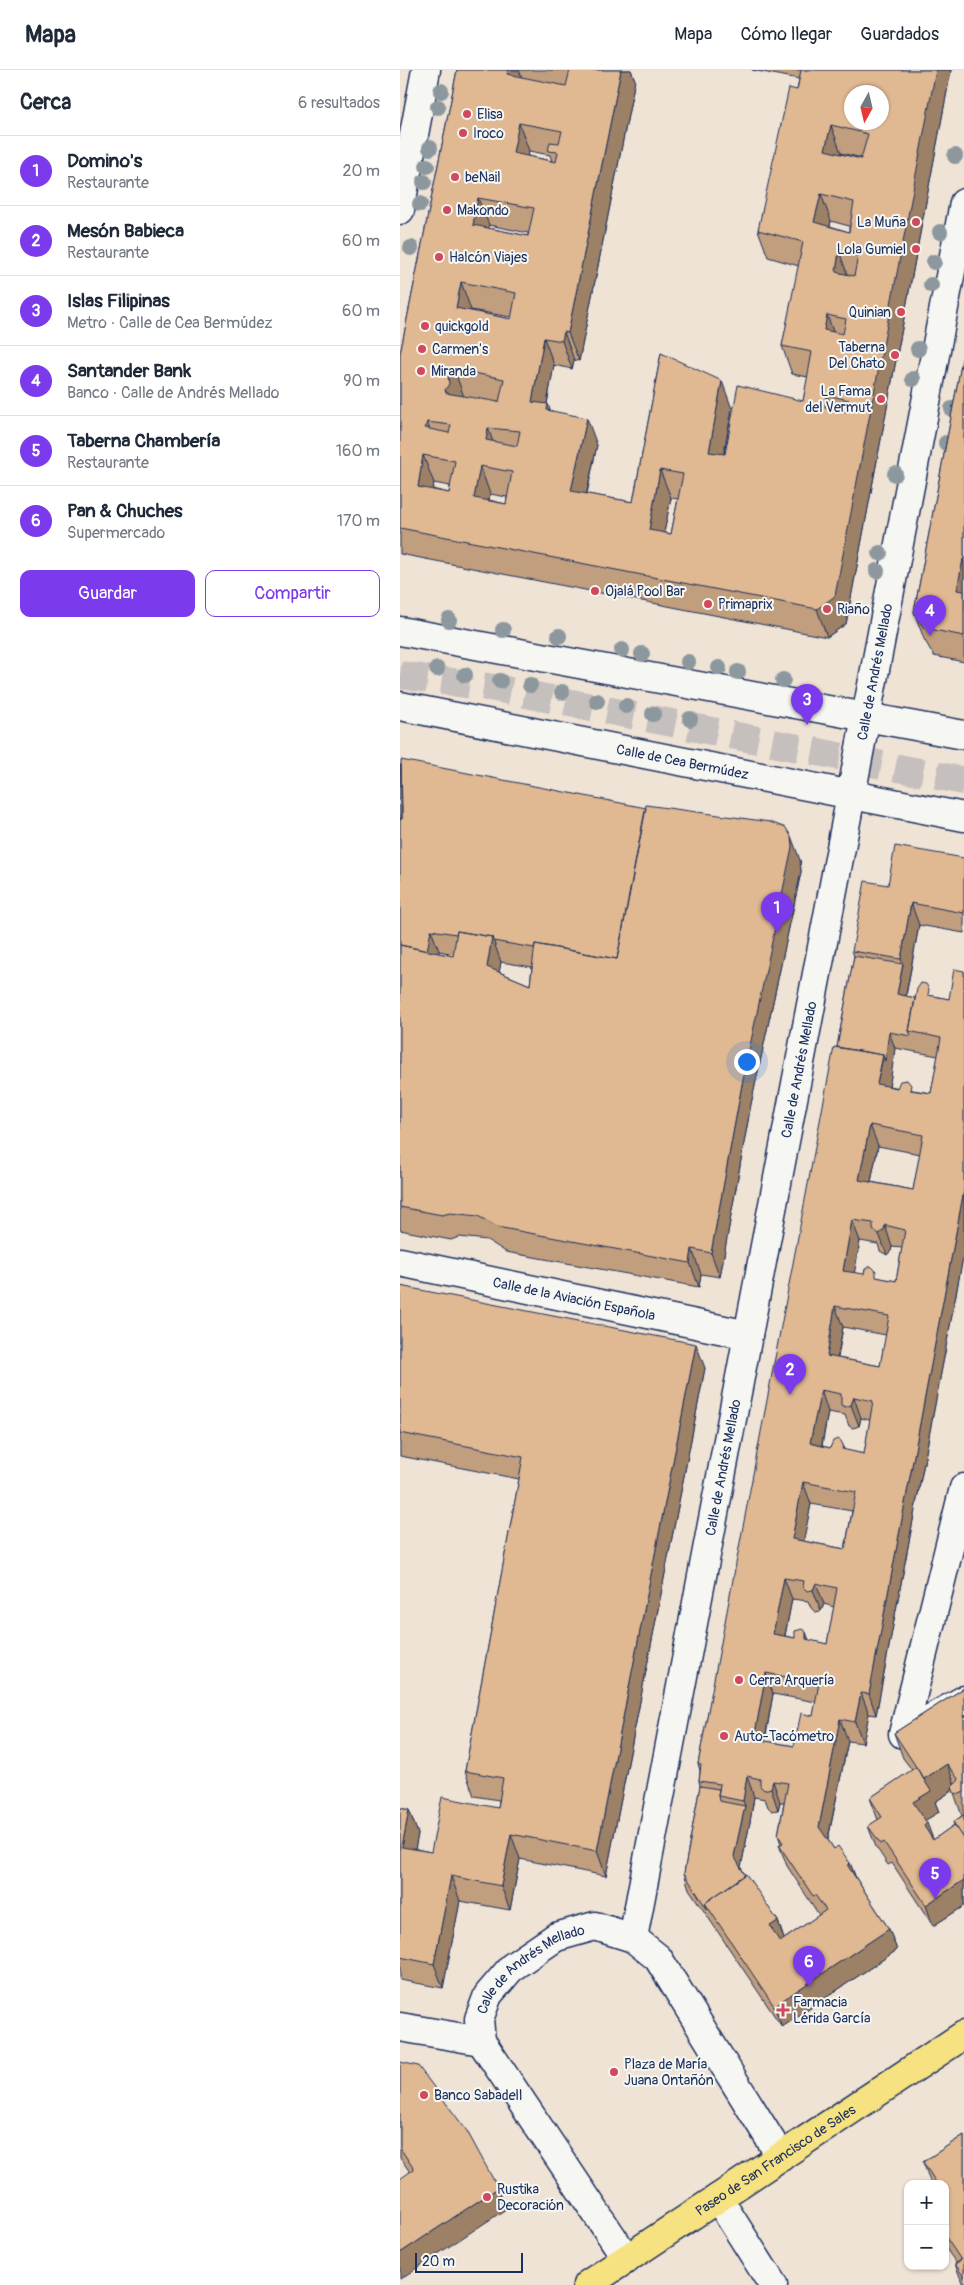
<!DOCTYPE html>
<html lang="es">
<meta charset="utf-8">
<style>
body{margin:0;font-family:Pangolin,sans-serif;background:#f2f2f3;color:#1f2937}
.controls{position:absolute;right:15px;bottom:15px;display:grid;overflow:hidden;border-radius:10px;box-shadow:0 1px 4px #0004}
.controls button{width:45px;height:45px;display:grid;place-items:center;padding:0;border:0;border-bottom:1px solid #e0e1e3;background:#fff;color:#1f2937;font:25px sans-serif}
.compass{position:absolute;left:444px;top:15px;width:45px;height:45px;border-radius:50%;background:#fff;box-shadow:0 1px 4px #0004;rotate:188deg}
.scale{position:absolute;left:15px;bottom:12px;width:108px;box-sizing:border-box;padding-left:5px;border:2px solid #1b2f5e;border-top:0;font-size:14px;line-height:18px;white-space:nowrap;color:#1b2f5e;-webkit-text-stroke:4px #f6f6f2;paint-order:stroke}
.you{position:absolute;left:346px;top:991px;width:18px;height:18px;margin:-12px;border:4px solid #fff;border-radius:50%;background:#1a73e8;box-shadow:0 0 0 8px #1a73e833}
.badge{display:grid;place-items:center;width:32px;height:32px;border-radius:50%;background:#7c3aed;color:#fff;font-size:16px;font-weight:700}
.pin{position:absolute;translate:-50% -41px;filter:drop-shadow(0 1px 2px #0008)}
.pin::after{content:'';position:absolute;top:26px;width:18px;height:15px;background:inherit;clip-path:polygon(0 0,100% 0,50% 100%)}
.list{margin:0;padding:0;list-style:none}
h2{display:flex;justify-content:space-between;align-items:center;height:65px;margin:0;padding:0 20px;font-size:21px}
h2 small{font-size:16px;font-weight:400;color:#747a83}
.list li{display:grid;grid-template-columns:32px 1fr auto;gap:15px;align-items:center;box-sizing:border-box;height:70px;padding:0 20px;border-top:1px solid #e0e1e3}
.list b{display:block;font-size:19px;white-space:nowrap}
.list p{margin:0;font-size:16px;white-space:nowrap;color:#747a83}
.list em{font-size:16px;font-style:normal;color:#747a83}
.actions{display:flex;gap:10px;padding:15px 20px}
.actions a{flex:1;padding:11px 0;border:1px solid #7c3aed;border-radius:10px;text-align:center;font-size:18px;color:#7c3aed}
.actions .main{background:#7c3aed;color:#fff}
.map{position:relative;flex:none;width:564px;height:2215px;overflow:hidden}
header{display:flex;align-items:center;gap:30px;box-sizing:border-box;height:70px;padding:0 25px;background:#fff;border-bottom:1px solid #e0e1e3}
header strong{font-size:24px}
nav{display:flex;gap:28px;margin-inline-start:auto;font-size:18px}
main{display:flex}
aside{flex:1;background:#fff}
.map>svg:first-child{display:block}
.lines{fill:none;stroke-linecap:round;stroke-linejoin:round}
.major-tunnel{stroke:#c5bfbd;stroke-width:28;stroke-dasharray:28 14;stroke-linecap:butt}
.minor-casing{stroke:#1b2f5e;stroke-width:31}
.major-casing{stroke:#1b2f5e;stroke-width:31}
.minor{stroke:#f6f6f2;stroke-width:28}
.major{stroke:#f6e281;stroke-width:28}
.tree{fill:#8c989d}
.wall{fill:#c19e7d;stroke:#1b2f5e;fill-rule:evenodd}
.shaded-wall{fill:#9d8166;stroke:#1b2f5e}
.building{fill:#e0b891;stroke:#1b2f5e;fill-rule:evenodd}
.poi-dot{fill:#d1495b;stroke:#f6f6f2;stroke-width:2}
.labels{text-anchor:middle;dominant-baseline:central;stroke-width:4;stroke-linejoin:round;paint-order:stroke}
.poi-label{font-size:14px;fill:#1b2f5e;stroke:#f6f6f2;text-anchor:start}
.street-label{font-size:14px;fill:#1b2f5e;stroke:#f6f6f2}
</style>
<header>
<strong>Mapa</strong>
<nav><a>Mapa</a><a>Cómo llegar</a><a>Guardados</a></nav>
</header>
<main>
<aside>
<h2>Cerca<small>6 resultados</small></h2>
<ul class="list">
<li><span class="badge">1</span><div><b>Domino's</b><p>Restaurante</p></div><em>20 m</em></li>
<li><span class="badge">2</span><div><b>Mesón Babieca</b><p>Restaurante</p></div><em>60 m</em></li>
<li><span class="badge">3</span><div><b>Islas Filipinas</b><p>Metro · Calle de Cea Bermúdez</p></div><em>60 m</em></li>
<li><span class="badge">4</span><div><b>Santander Bank</b><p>Banco · Calle de Andrés Mellado</p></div><em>90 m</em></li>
<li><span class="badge">5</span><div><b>Taberna Chambería</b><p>Restaurante</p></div><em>160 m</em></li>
<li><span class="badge">6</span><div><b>Pan &amp; Chuches</b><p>Supermercado</p></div><em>170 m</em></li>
</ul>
<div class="actions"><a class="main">Guardar</a><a>Compartir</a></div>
</aside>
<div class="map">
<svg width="564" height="2215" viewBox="0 0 564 2215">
<rect width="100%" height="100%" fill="#efe3d5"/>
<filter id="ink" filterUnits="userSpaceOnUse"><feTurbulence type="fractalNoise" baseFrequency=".02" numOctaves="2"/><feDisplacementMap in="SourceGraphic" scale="10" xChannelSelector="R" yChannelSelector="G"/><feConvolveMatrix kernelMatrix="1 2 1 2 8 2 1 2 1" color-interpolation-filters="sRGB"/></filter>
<g filter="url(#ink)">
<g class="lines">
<path class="major-tunnel" d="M 0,605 L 95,618 L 564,711"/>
<defs>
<g id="minor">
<path d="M 0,140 L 26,0"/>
<path d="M 0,561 L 564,665"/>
<path id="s1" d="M 0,636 L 564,747"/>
<path id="s2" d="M 0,1192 L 348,1265"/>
<path d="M 564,1418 L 503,1664 L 564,1630"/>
<path id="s3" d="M 233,1868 L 564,133"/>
<path d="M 0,1957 L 81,1971"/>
<path d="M 318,2128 L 373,2215"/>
<path id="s4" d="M 227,2189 L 81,1971 L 79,1949 L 88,1925 L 112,1897 L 156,1867 L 195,1856 L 233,1868 L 258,1888 L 381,2087"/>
</g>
<g id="major">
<path id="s5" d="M 187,2215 L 564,1965"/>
</g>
</defs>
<use href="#minor" class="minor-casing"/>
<use href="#major" class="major-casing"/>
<use href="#minor" class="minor"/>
<use href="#major" class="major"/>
</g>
<g class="tree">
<circle cx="41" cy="21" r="8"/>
<circle cx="38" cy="37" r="8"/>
<circle cx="30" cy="78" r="8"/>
<circle cx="555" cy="86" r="8"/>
<circle cx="27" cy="96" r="8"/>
<circle cx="24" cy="112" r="8"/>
<circle cx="20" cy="134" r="8"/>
<circle cx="540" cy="162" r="8"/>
<circle cx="11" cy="178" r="8"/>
<circle cx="534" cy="192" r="8"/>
<circle cx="531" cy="215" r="8"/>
<circle cx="518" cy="279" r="8"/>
<circle cx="513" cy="309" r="8"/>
<circle cx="552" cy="339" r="8"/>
<circle cx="546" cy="373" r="8"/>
<circle cx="495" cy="404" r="8"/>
<circle cx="480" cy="483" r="8"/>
<circle cx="477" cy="501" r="8"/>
<circle cx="49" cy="550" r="8"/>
<circle cx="103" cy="560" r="8"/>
<circle cx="159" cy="566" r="8"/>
<circle cx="222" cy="580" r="8"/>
<circle cx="242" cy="584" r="8"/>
<circle cx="288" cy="592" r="8"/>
<circle cx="319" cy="598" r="8"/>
<circle cx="37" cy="599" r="8"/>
<circle cx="338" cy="602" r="8"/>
<circle cx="65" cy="605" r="8"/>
<circle cx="383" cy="610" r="8"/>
<circle cx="100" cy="611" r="8"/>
<circle cx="130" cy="615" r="8"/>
<circle cx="162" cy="622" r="8"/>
<circle cx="197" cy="631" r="8"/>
<circle cx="226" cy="636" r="8"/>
<circle cx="253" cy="644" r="8"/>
<circle cx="290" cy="649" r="8"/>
</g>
<path class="wall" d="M 57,0 L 231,0 L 235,10 L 179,291 L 174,290 L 172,299 L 154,295 L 147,334 L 148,334 L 150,340 L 197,375 L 187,424 L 233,432 L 261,283 L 332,339 L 324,384 L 325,384 L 403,331 L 408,307 L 392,304 L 382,276 L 399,196 L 368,187 L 358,160 L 397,20 L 399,9 L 352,0 L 551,0 L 446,554 L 427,567 L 0,484 L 0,284 ZM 129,81 L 150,85 L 152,91 L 128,86 ZM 441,83 L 462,88 L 461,89 L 441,84 ZM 431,151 L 449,156 L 449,162 L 430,156 ZM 89,155 L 128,163 L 128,166 L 88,158 ZM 71,240 L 111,247 L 111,249 L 71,241 ZM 34,413 L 50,416 L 49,423 L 32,419 ZM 90,424 L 107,427 L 106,434 L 89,430 ZM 271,428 L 278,429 L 271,464 L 264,462 Z
M 564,279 L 564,592 L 534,586 L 524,569 L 514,542 Z
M 0,695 L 400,790 L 401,802 L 351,1034 L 320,1207 L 301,1204 L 299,1217 L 106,1182 L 87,1170 L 59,1167 L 51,1170 L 0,1160 ZM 39,881 L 54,884 L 53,886 L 38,883 ZM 101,892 L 132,897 L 130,915 L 99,902 Z
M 564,788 L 564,863 L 519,855 L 506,926 L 515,928 L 532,926 L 549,929 L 564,901 L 564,1182 L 476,1645 L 469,1644 L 463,1673 L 448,1671 L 428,1770 L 434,1779 L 450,1793 L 456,1808 L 489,1859 L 497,1880 L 382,1957 L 289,1819 L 284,1803 L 300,1716 L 299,1711 L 300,1700 L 298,1694 L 437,977 L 454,886 L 452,881 L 488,815 ZM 495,978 L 538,986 L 531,1023 L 489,1016 ZM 478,1076 L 520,1084 L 513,1120 L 471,1112 ZM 460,1171 L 478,1174 L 480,1181 L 487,1185 L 491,1181 L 492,1177 L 502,1178 L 496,1211 L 454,1203 ZM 443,1257 L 486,1265 L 480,1296 L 438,1288 ZM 428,1342 L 445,1345 L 449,1356 L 453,1358 L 459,1356 L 461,1348 L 470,1350 L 464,1384 L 444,1380 L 443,1375 L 430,1378 L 422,1376 ZM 411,1434 L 452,1441 L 445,1479 L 403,1471 ZM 392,1529 L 408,1531 L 411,1538 L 415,1542 L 421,1541 L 424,1534 L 434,1537 L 427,1574 L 385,1566 ZM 373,1624 L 416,1632 L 413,1646 L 394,1676 L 365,1671 ZM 354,1727 L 365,1729 L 368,1737 L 372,1741 L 378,1740 L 380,1732 L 384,1733 L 378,1765 L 381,1774 L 379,1775 L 387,1796 L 419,1845 L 384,1869 L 378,1851 L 345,1805 L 341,1797 L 350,1752 Z
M 0,1216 L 305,1298 L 206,1806 L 120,1789 L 110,1840 L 60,1831 L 43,1918 L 0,1910 L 0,1738 L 9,1740 L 18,1764 L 15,1779 L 31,1782 L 98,1738 L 99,1730 L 74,1726 L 65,1701 L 119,1409 L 0,1386 Z
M 564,1618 L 564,1836 L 533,1856 L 492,1793 L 488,1795 L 476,1777 L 468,1756 L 478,1750 L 470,1728 L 512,1700 L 503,1688 L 494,1663 ZM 553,1720 L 562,1746 L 553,1752 L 554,1755 L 533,1770 L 525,1750 L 539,1742 L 535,1732 Z
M 0,1992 L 98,2118 L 106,2139 L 10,2102 L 0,2088 Z
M 564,2065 L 564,2215 L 563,2215 L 555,2194 L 556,2193 L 545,2177 L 545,2114 L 531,2114 L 523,2092 Z"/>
<path class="shaded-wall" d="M 108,0 L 119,0 L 122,8 L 107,4 Z
M 221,0 L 231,0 L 235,10 L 179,291 L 168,263 Z
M 536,0 L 551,0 L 446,554 L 427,567 L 417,539 Z
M 119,53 L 129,81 L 123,111 L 113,83 Z
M 431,55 L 441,83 L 435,108 L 425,80 Z
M 421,124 L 431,151 L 425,180 L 414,152 Z
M 78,128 L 89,155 L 83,182 L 73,155 Z
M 439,181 L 449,209 L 436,202 Z
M 61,212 L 71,240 L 66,265 L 56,238 Z
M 427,245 L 437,272 L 424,260 Z
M 164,262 L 174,290 L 172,299 L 162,271 Z
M 144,268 L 154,295 L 142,360 L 132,332 Z
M 54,299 L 64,327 L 59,342 L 45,320 L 48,305 Z
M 322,311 L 332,339 L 319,409 L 309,382 Z
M 427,325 L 437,353 L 425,337 Z
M 187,348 L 197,375 L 181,449 L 171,421 Z
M 27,352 L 37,380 L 25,358 Z
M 88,358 L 98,386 L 86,370 Z
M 23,385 L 34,413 L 28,444 L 18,417 Z
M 80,396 L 90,424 L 85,455 L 74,428 Z
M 260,400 L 271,428 L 259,488 L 249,460 Z
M 563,489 L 564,493 L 564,540 L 557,520 Z
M 391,766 L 400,790 L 401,802 L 351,1034 L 320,1207 L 311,1183 L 343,1009 Z
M 511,833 L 519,855 L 503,940 L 497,924 L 503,895 L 501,889 Z
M 31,860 L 39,881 L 34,904 L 26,883 Z
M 92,867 L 101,892 L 96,921 L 87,897 Z
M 489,962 L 495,978 L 491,1007 L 485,1035 L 477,1014 Z
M 470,1055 L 478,1076 L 467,1131 L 459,1110 Z
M 564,1120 L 564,1182 L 476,1645 L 469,1624 Z
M 452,1150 L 460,1171 L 451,1222 L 443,1201 Z
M 485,1155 L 492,1177 L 491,1181 L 487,1185 L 479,1164 Z
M 292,1179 L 301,1204 L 299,1217 L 290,1193 Z
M 435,1236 L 443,1257 L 434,1307 L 427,1286 Z
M 296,1274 L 305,1298 L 206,1806 L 197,1781 Z
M 421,1320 L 428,1342 L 418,1394 L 410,1373 Z
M 454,1327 L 461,1348 L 459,1356 L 451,1335 Z
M 403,1412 L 411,1434 L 400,1490 L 392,1469 Z
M 384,1508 L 392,1529 L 381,1585 L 373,1564 Z
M 416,1513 L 424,1534 L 421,1541 L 413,1520 Z
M 406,1562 L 414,1583 L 406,1569 Z
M 366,1603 L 373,1624 L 361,1690 L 354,1669 Z
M 461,1623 L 469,1644 L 463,1673 L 455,1652 Z
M 440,1649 L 448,1671 L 426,1778 L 419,1757 Z
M 547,1694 L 556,1718 L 535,1732 L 539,1742 L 521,1753 L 513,1732 L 529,1722 L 524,1709 Z
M 347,1706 L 354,1727 L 350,1752 L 340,1802 L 334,1786 L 345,1736 L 343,1731 Z
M 373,1711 L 380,1732 L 378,1740 L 371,1718 Z
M 9,1740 L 18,1764 L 11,1801 L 2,1777 Z
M 527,1753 L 535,1774 L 524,1756 Z
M 111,1764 L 120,1789 L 110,1840 L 101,1816 Z
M 450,1793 L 458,1814 L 448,1796 Z
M 51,1806 L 60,1831 L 43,1918 L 34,1894 Z
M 564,1810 L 564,1836 L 533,1856 L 526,1835 Z
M 378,1851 L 385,1872 L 377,1877 L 370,1856 Z
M 489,1859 L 497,1880 L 382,1957 L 374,1936 Z
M 98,2118 L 106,2139 L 0,2209 L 0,2183 Z"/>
<path class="building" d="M 57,0 L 108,0 L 107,4 L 166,16 L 170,0 L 221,0 L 168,263 L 164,262 L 162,271 L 144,268 L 132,332 L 148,334 L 147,340 L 187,348 L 171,421 L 233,432 L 261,283 L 322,311 L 309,382 L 325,384 L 338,315 L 403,331 L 412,282 L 382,276 L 403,172 L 358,160 L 389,18 L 397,20 L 401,0 L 536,0 L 435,526 L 417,539 L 0,458 L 0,284 ZM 452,22 L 482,22 L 482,52 L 452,52 ZM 119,53 L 162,61 L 159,73 L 150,72 L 148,81 L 158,82 L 156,92 L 113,83 ZM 431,55 L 468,64 L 461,89 L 425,80 ZM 421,124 L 454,132 L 449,162 L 414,152 ZM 78,128 L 134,138 L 128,166 L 73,155 ZM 439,181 L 458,186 L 454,206 L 436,202 ZM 61,212 L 116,223 L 111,249 L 56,238 ZM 427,245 L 446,249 L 443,264 L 424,260 ZM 54,299 L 104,309 L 99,332 L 46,323 L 45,320 L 49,314 L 48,305 ZM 427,325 L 449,330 L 447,342 L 425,337 ZM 27,352 L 51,355 L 49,363 L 25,358 ZM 88,358 L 120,361 L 117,376 L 86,370 ZM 23,385 L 55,391 L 49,423 L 18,417 ZM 80,396 L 112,402 L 106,434 L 74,428 ZM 260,400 L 283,404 L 271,464 L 249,460 Z
M 564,279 L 564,489 L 563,489 L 557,520 L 564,521 L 564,566 L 524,558 L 514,542 Z
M 1,690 L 246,738 L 217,889 L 135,874 L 134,878 L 93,871 L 92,867 L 57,861 L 56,864 L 31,860 L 27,881 L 0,875 L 0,749 L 2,749 Z
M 0,695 L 1,695 L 2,749 L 0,749 Z
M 246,735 L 370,752 L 386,758 L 391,766 L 392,777 L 343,1009 L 311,1183 L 292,1179 L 290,1193 L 97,1157 L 78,1146 L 50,1143 L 42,1145 L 0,1137 L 0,875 L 53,886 L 57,861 L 92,867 L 87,897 L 130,915 L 135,874 L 217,889 Z
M 495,776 L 564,788 L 564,843 L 511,833 L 501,889 L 452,881 L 465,811 L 488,815 Z
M 454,886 L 503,894 L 497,924 L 515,928 L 509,961 L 511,966 L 489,962 L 485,991 L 483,985 L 437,977 Z
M 554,899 L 564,901 L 564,1120 L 469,1624 L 461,1623 L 455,1652 L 440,1649 L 419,1757 L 434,1779 L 438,1776 L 450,1793 L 448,1796 L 489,1859 L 374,1936 L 305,1833 L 346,1804 L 378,1851 L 370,1856 L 380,1872 L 426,1840 L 415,1825 L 413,1826 L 379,1775 L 383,1773 L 378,1765 L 388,1713 L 373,1711 L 371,1718 L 364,1720 L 360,1716 L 360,1709 L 347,1706 L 343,1731 L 318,1726 L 320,1714 L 299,1711 L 301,1695 L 298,1694 L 434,977 L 483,985 L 477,1014 L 497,1018 L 500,1011 L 507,1010 L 511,1015 L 510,1020 L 531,1023 L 541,968 L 509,961 L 517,919 L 521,913 L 526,914 L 529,919 L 528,925 L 549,929 ZM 470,1055 L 523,1065 L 513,1120 L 459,1110 ZM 452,1150 L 473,1153 L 473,1160 L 479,1164 L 484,1160 L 485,1155 L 505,1160 L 496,1211 L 476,1207 L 476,1201 L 471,1196 L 465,1199 L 464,1204 L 443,1201 ZM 435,1236 L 489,1246 L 480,1296 L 427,1286 ZM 421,1320 L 441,1324 L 441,1335 L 445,1337 L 451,1335 L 454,1327 L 473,1331 L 464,1384 L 442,1379 L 443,1375 L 441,1371 L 438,1369 L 433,1371 L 430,1378 L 410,1373 ZM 403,1412 L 456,1422 L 445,1479 L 392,1469 ZM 384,1508 L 404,1511 L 403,1517 L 407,1521 L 413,1520 L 416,1513 L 437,1518 L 427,1574 L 406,1569 L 406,1562 L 402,1559 L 395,1561 L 395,1568 L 373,1564 ZM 366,1603 L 419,1613 L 413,1646 L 401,1643 L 394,1676 L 354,1669 Z
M 0,1216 L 296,1274 L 197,1781 L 111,1764 L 101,1816 L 51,1806 L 34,1894 L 0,1887 L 0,1738 L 9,1740 L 2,1777 L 31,1782 L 42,1727 L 98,1738 L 103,1708 L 65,1701 L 123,1387 L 0,1363 Z
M 564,1618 L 564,1722 L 560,1724 L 554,1723 L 552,1717 L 559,1710 L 547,1694 L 524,1709 L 494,1663 Z
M 516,1697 L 531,1721 L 513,1732 L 527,1753 L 524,1756 L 533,1770 L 554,1755 L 564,1770 L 564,1810 L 526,1835 L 484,1772 L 481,1774 L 468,1756 L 482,1747 L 470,1728 Z
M 300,1716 L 319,1719 L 318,1726 L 319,1731 L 345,1736 L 334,1786 L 345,1805 L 305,1833 L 307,1839 L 284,1803 Z
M 564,1745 L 564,1768 L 553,1752 Z
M 0,1992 L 18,1996 L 67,2061 L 98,2118 L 0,2183 L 0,2109 L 14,2099 L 0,2078 Z
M 564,2065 L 564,2207 L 555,2194 L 561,2190 L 545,2166 L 545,2114 L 537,2114 L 523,2092 Z"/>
</g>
<g class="poi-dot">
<circle cx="67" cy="44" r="5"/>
<circle cx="63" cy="63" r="5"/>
<circle cx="55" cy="107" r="5"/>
<circle cx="47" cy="140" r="5"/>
<circle cx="516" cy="152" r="5"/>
<circle cx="516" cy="179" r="5"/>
<circle cx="39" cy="187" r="5"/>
<circle cx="501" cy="242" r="5"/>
<circle cx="25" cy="256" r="5"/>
<circle cx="22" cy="279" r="5"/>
<circle cx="495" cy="285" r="5"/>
<circle cx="21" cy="301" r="5"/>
<circle cx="481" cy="329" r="5"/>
<circle cx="195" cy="521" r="5"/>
<circle cx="308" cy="534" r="5"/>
<circle cx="427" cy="539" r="5"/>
<circle cx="339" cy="1610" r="5"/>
<circle cx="324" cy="1666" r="5"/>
<path d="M380.5 1932.5h5v5h5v5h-5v5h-5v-5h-5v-5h5z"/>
<circle cx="214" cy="2002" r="5"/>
<circle cx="24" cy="2025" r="5"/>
<circle cx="87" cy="2127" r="5"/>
</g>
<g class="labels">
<g class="poi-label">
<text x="77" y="44">Elisa</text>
<text x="73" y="63">Iroco</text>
<text x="65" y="107">beNail</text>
<text x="57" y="140">Makondo</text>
<text x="506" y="152" text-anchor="end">La Muña</text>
<text x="506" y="179" text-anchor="end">Lola Gumiel</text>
<text x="49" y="187">Halcón Viajes</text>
<text x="491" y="242" text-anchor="end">Quinian</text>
<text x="35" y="256">quickgold</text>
<text x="485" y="277" text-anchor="end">Taberna<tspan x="485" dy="16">Del Chato</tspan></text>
<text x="32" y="279">Carmen's</text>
<text x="31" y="301">Miranda</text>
<text x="471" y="321" text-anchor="end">La Fama<tspan x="471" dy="16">del Vermut</tspan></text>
<text x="205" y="521">Ojalá Pool Bar</text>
<text x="318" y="534">Primaprix</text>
<text x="437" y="539">Riaño</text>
<text x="349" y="1610">Cerra Arquería</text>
<text x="334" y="1666">Auto-Tacómetro</text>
<text x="393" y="1932">Farmacia<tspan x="393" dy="16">Lérida García</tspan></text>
<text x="224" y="1994">Plaza de María<tspan x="224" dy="16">Juana Ontañón</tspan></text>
<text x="34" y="2025">Banco Sabadell</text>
<text x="97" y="2119">Rustika<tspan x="97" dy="16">Decoración</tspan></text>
</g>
<g class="street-label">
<text stroke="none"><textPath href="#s3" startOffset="1289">Calle de Andrés Mellado</textPath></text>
<text stroke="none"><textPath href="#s1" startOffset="288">Calle de Cea Bermúdez</textPath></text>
<text stroke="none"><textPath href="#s3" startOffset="884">Calle de Andrés Mellado</textPath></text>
<text stroke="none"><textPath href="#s2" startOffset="178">Calle de la Aviación Española</textPath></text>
<text stroke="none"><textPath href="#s3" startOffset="479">Calle de Andrés Mellado</textPath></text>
<text stroke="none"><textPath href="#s4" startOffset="360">Calle de Andrés Mellado</textPath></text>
<text stroke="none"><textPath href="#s5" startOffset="226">Paseo de San Francisco de Sales</textPath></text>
</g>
</g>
</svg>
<div class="controls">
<button>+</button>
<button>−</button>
</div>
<svg class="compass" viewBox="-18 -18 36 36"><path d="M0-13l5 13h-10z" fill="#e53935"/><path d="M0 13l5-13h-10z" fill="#747a83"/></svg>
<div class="scale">20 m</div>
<div class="you"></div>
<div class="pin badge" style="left:377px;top:863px">1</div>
<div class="pin badge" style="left:390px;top:1325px">2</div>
<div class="pin badge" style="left:407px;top:655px">3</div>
<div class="pin badge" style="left:530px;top:566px">4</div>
<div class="pin badge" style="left:535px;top:1829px">5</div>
<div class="pin badge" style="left:409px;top:1917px">6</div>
</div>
</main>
